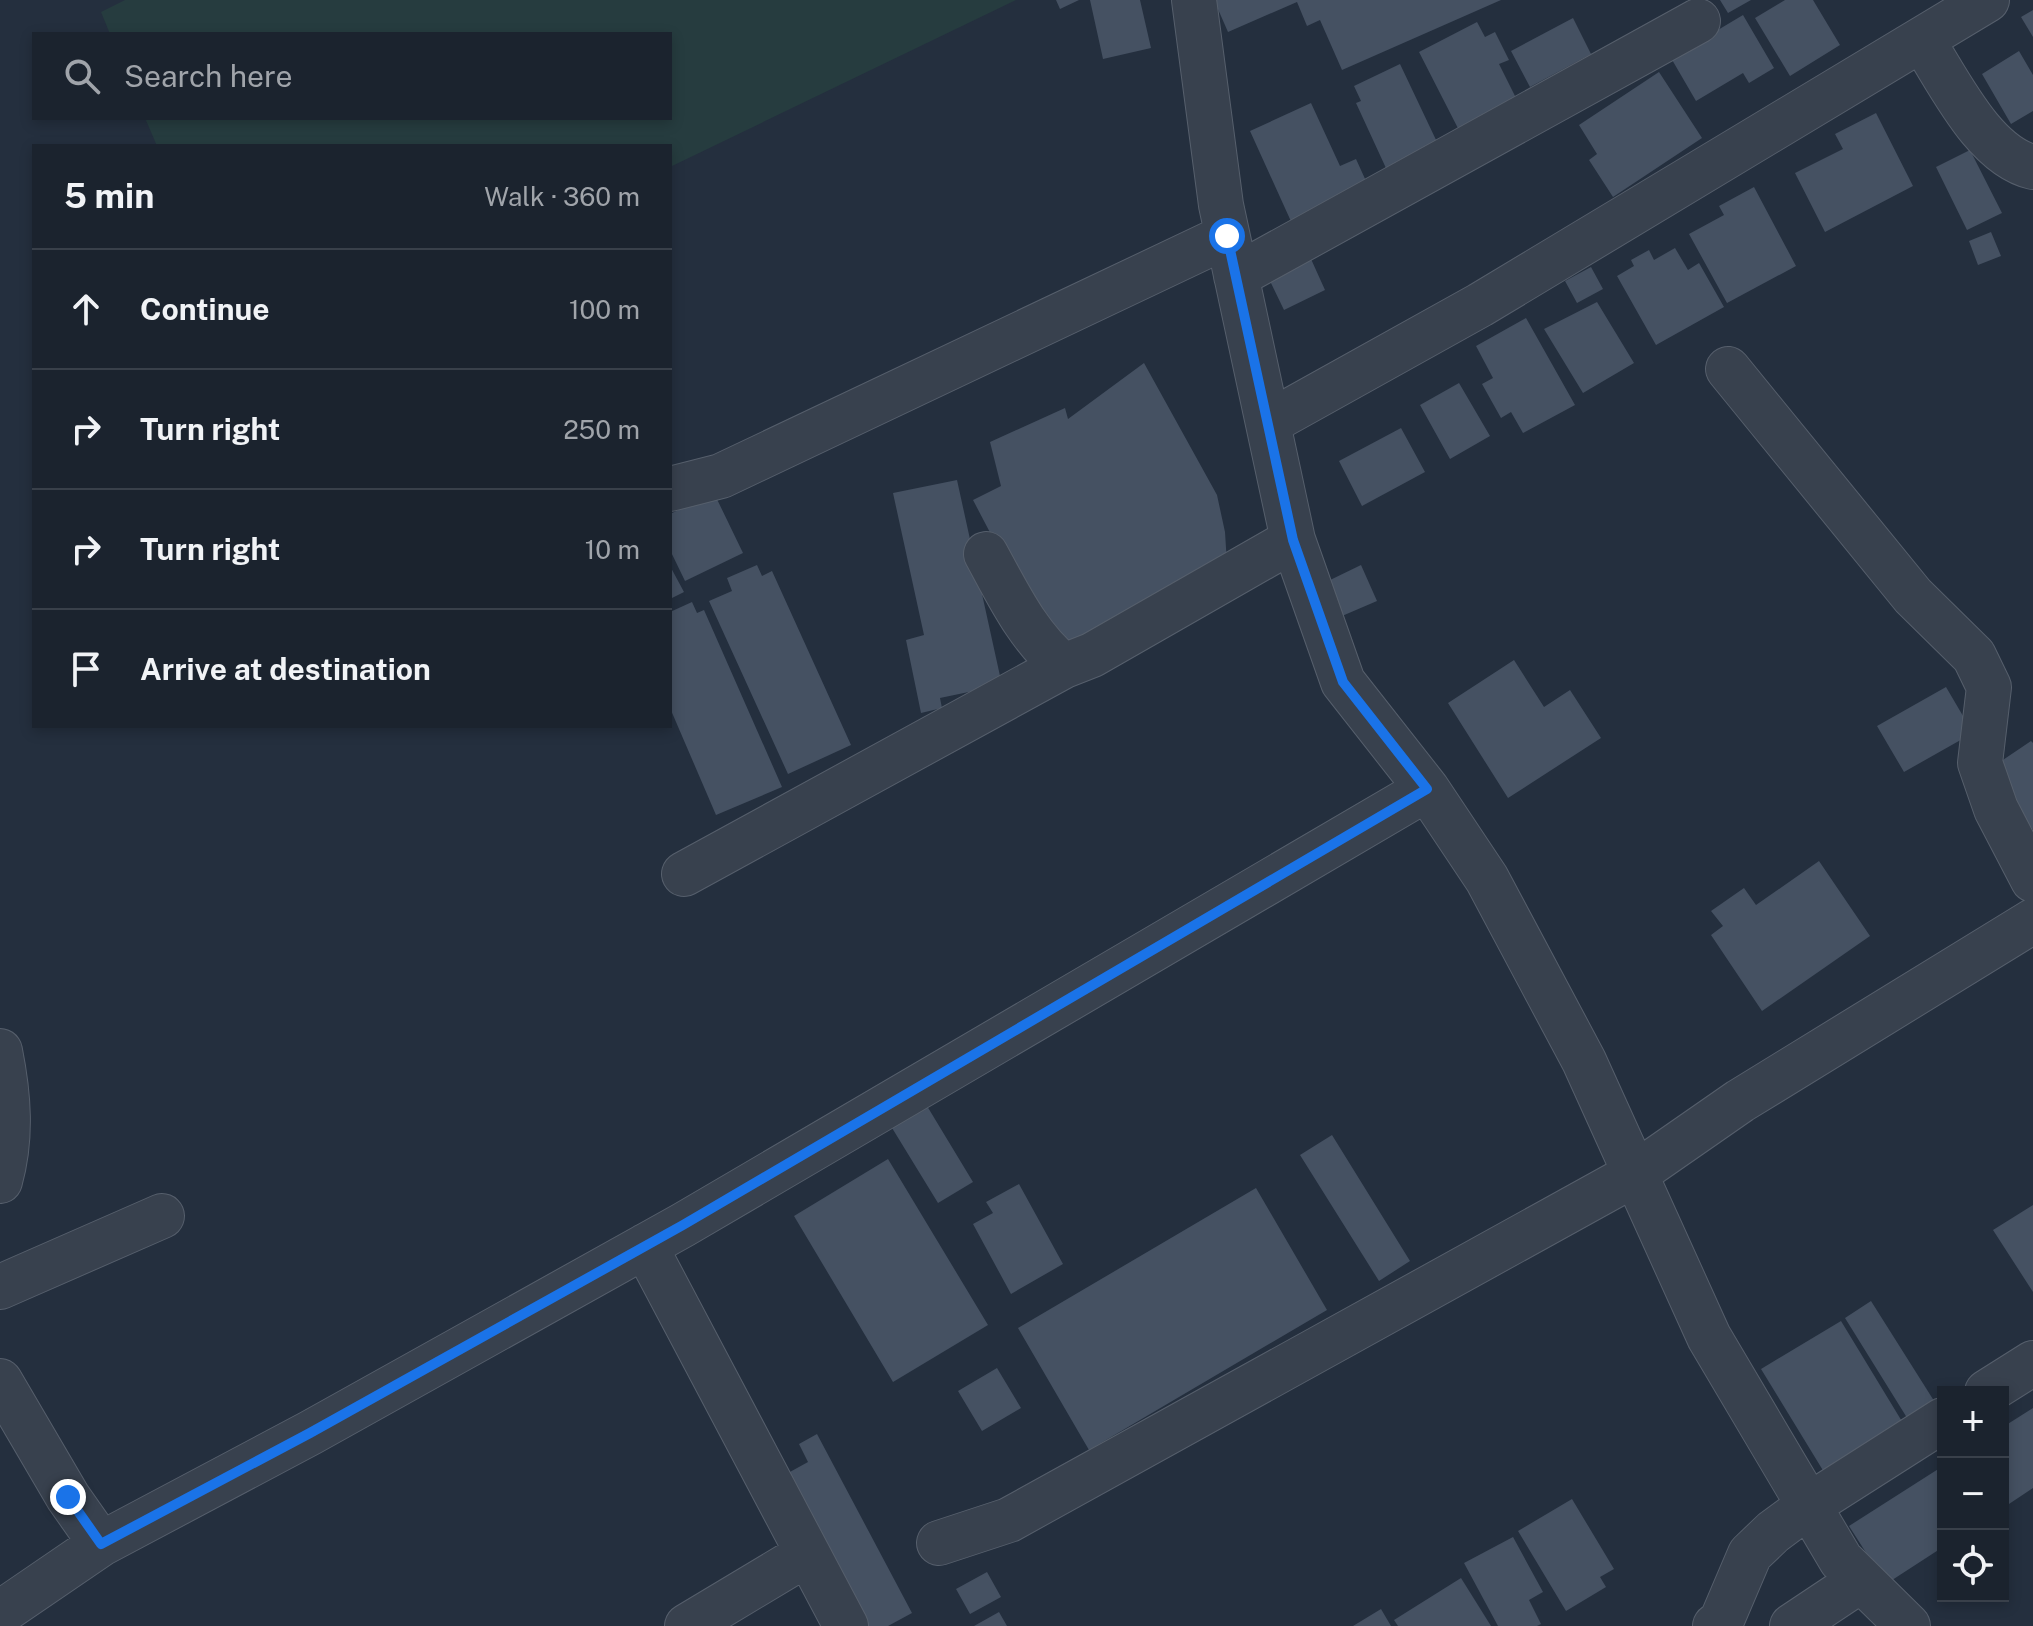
<!DOCTYPE html>
<meta charset="utf-8">
<style>
body{margin:0;font-family:"Public Sans",sans-serif;background:#282f3a;color:#f1f3f6}
.controls{position:absolute;right:24px;bottom:24px;display:grid;overflow:hidden;border-radius:0px;box-shadow:0 4px 12px #0003}
.controls button{width:72px;height:72px;display:grid;place-items:center;padding:0;border:0;border-bottom:2px solid #39404a;background:#1b232e;color:#f1f3f6;font:40px sans-serif}
.stop{position:absolute;width:24px;height:24px;margin:-18px;border:6px solid #1a73e8;border-radius:50%;background:#fff}
.stop.end{background:#1a73e8;border-color:#fff;box-shadow:0 2px 8px #0008}
.list{margin:0;padding:0;list-style:none}
h2{display:flex;justify-content:space-between;align-items:center;height:104px;margin:0;padding:0 32px;font-size:34px}
h2 small{font-size:26px;font-weight:400;color:#a0a4aa}
.list li{display:grid;grid-template-columns:52px 1fr auto;gap:24px;align-items:center;box-sizing:border-box;height:120px;padding:0 32px;border-top:2px solid #39404a}
.list b{display:block;font-size:30px;white-space:nowrap}
.list em{font-size:26px;font-style:normal;color:#a0a4aa}
.icon{flex:none;width:44px;height:44px;fill:none;stroke:currentColor;stroke-width:2;stroke-linecap:round;stroke-linejoin:round}
.map{position:relative;flex:none;width:2033px;height:1626px;overflow:hidden}
.search{position:absolute;background:#1b232e;box-shadow:0 4px 12px #0003;left:32px;top:32px;width:640px;height:88px;display:flex;align-items:center;gap:20px;box-sizing:border-box;padding:0 28px;border-radius:0px;color:#a0a4aa;font-size:30px}
.panel{position:absolute;background:#1b232e;box-shadow:0 4px 12px #0003;left:32px;top:144px;width:640px;height:584px;border-radius:0px}
.map>svg:first-child{display:block}
.green{fill:#263c3f}
.building{fill:#455162}
.lines{fill:none;stroke-linecap:round;stroke-linejoin:round}
.minor-casing{stroke:#565f6c;stroke-width:46}
.minor{stroke:#38414e;stroke-width:44}
.route{stroke:#1a73e8;stroke-width:10}
</style>
<div class="map">
<svg width="2033" height="1626" viewBox="0 0 2033 1626">
<rect width="100%" height="100%" fill="#242f3e"/>
<path class="green" d="M 125,0 L 1016,0 L 670,167 L 670,146 L 157,146 L 145,118 L 670,118 L 670,34 L 110,34 L 101,12 Z"/>
<path class="building" d="M 1056,0 L 1079,0 L 1060,9 Z
M 1090,0 L 1140,0 L 1151,48 L 1103,59 Z
M 1214,0 L 1501,0 L 1342,70 L 1320,20 L 1307,26 L 1297,2 L 1228,32 Z
M 1720,0 L 1751,0 L 1728,13 Z
M 1785,0 L 1813,0 L 1840,45 L 1790,76 L 1755,18 Z
M 2033,10 L 2033,37 L 2021,17 Z
M 1743,15 L 1774,68 L 1749,83 L 1743,73 L 1696,101 L 1671,58 Z
M 1573,18 L 1591,54 L 1530,87 L 1511,51 Z
M 1477,22 L 1485,37 L 1495,32 L 1509,60 L 1499,64 L 1524,114 L 1466,144 L 1419,52 Z
M 2019,51 L 2033,75 L 2033,111 L 2011,124 L 1982,74 Z
M 1400,64 L 1437,142 L 1391,179 L 1356,103 L 1361,101 L 1354,86 Z
M 1659,72 L 1702,138 L 1613,197 L 1589,160 L 1597,154 L 1579,125 Z
M 1311,103 L 1340,166 L 1356,159 L 1371,192 L 1294,228 L 1250,131 Z
M 1876,113 L 1913,186 L 1825,232 L 1795,173 L 1843,149 L 1835,134 Z
M 1970,150 L 2002,213 L 1967,230 L 1936,167 Z
M 1754,187 L 1796,266 L 1727,303 L 1689,234 L 1724,215 L 1719,206 Z
M 1991,232 L 2001,256 L 1978,265 L 1969,241 Z
M 1675,248 L 1688,270 L 1699,263 L 1724,307 L 1656,345 L 1617,276 L 1634,266 L 1631,260 L 1649,250 L 1654,260 Z
M 1311,259 L 1325,290 L 1284,310 L 1269,279 Z
M 1591,267 L 1603,289 L 1577,303 L 1565,281 Z
M 1597,302 L 1634,363 L 1583,393 L 1544,329 Z
M 1526,318 L 1575,405 L 1523,433 L 1511,412 L 1501,418 L 1482,384 L 1493,378 L 1476,346 Z
M 1144,363 L 1217,495 L 1225,532 L 1227,564 L 1054,655 L 973,500 L 1001,486 L 990,442 L 1065,408 L 1068,419 Z
M 1459,383 L 1490,436 L 1450,459 L 1420,405 Z
M 1401,428 L 1425,472 L 1362,506 L 1339,461 Z
M 957,480 L 1002,685 L 940,698 L 942,708 L 921,713 L 906,640 L 924,635 L 893,493 Z
M 714,493 L 743,553 L 685,581 L 670,550 L 670,514 Z
M 757,565 L 762,576 L 772,571 L 851,745 L 788,774 L 709,601 L 732,591 L 727,578 Z
M 1361,565 L 1377,601 L 1342,616 L 1326,582 Z
M 670,566 L 684,592 L 670,599 Z
M 692,602 L 697,613 L 704,610 L 782,787 L 716,815 L 670,708 L 670,612 Z
M 1514,660 L 1544,707 L 1570,690 L 1601,738 L 1508,798 L 1448,703 Z
M 1946,687 L 1973,733 L 1904,772 L 1877,726 Z
M 2031,741 L 2033,743 L 2033,830 L 1991,768 Z
M 1819,861 L 1870,936 L 1762,1011 L 1711,935 L 1723,926 L 1711,911 L 1744,888 L 1756,905 Z
M 924,1101 L 973,1182 L 938,1203 L 889,1123 Z
M 1332,1135 L 1410,1261 L 1379,1281 L 1300,1155 Z
M 888,1159 L 988,1325 L 893,1382 L 794,1216 Z
M 1019,1184 L 1063,1264 L 1011,1294 L 973,1224 L 993,1213 L 986,1202 Z
M 1256,1188 L 1327,1310 L 1089,1450 L 1018,1328 Z
M 2033,1205 L 2033,1292 L 1993,1230 Z
M 1871,1301 L 1936,1404 L 1909,1421 L 1845,1318 Z
M 1841,1321 L 1906,1428 L 1827,1477 L 1761,1369 Z
M 997,1368 L 1021,1408 L 982,1431 L 958,1391 Z
M 2033,1408 L 2033,1488 L 2003,1508 L 2003,1427 Z
M 817,1434 L 912,1613 L 888,1626 L 857,1626 L 779,1478 L 808,1462 L 799,1444 Z
M 1943,1466 L 1943,1547 L 1886,1584 L 1849,1526 Z
M 1572,1499 L 1614,1569 L 1600,1577 L 1606,1587 L 1566,1611 L 1518,1531 Z
M 1513,1537 L 1543,1592 L 1529,1600 L 1541,1624 L 1537,1626 L 1498,1626 L 1464,1563 Z
M 987,1572 L 1001,1597 L 970,1614 L 956,1589 Z
M 1461,1578 L 1491,1626 L 1398,1626 L 1394,1620 Z
M 1381,1609 L 1391,1626 L 1353,1626 Z
M 999,1612 L 1007,1626 L 974,1626 Z"/>
<g class="lines">
<defs>
<path id="minor" d="M 1194,0 L 1221,205 L 1293,540 L 1343,682 L 1427,789 L 1487,879 L 1584,1061 L 1709,1337 L 1841,1560 L 1908,1626
M 1922,40 C 1949,81 1983,155 2033,167
M 1236,276 L 1698,21
M 1728,369 L 1913,596 L 1974,656 L 1989,687 L 1980,763 L 1996,809 L 2033,880
M 1268,423 L 1480,305 L 1987,0
M 670,489 L 721,476 L 1227,236
M 986,554 C 1008,594 1028,637 1064,666 L 1092,655 L 1293,540
M 684,874 L 1064,666
M 0,1051 C 9,1096 12,1138 0,1181
M 645,1246 L 846,1626
M 0,1287 L 162,1216
M 0,1381 L 68,1497 L 101,1544
M 1987,1392 L 2033,1363
M 939,1543 L 1009,1520 L 1635,1174 L 1740,1101 L 2033,921
M 0,1613 L 101,1544 L 310,1433 L 683,1225 L 1427,789
M 687,1626 L 807,1554
M 1715,1626 L 1721,1622 L 1750,1554 L 1773,1532 L 1808,1506 L 1943,1420
M 1792,1626 L 1861,1580"/>
</defs>
<use href="#minor" class="minor-casing"/>
<use href="#minor" class="minor"/>
</g>
<g class="lines">
<path class="route" d="M 68,1497 L 101,1544 L 310,1433 L 683,1225 L 1427,789 L 1343,682 L 1293,540 L 1227,236"/>
</g>
</svg>
<div class="controls">
<button>+</button>
<button>−</button>
<button><svg class="icon" aria-label="locate" viewBox="0 0 24 24"><circle cx="12" cy="12" r="6"/><path d="M12 2v4M12 18v4M2 12h4M18 12h4"/></svg></button>
</div>
<div class="stop" style="left:1227px;top:236px"></div>
<div class="stop end" style="left:68px;top:1497px"></div>
<div class="search"><svg class="icon" aria-label="search" viewBox="0 0 24 24"><circle cx="10" cy="10" r="6"/><path d="M15 15l6 6"/></svg>Search here</div>
<section class="panel">
<h2>5 min<small>Walk · 360 m</small></h2>
<ul class="list">
<li><svg class="icon" aria-label="ahead" viewBox="0 0 24 24"><path d="M12 20V5M6 11l6-6 6 6"/></svg><div><b>Continue</b></div><em>100 m</em></li>
<li><svg class="icon" aria-label="right" viewBox="0 0 24 24"><path d="M7 20v-9h11M14 6l5 5-5 5"/></svg><div><b>Turn right</b></div><em>250 m</em></li>
<li><svg class="icon" aria-label="right" viewBox="0 0 24 24"><path d="M7 20v-9h11M14 6l5 5-5 5"/></svg><div><b>Turn right</b></div><em>10 m</em></li>
<li><svg class="icon" aria-label="arrive" viewBox="0 0 24 24"><path d="M6 21V4h12l-3 4 3 4H6"/></svg><div><b>Arrive at destination</b></div></li>
</ul>
</section>
</div>
